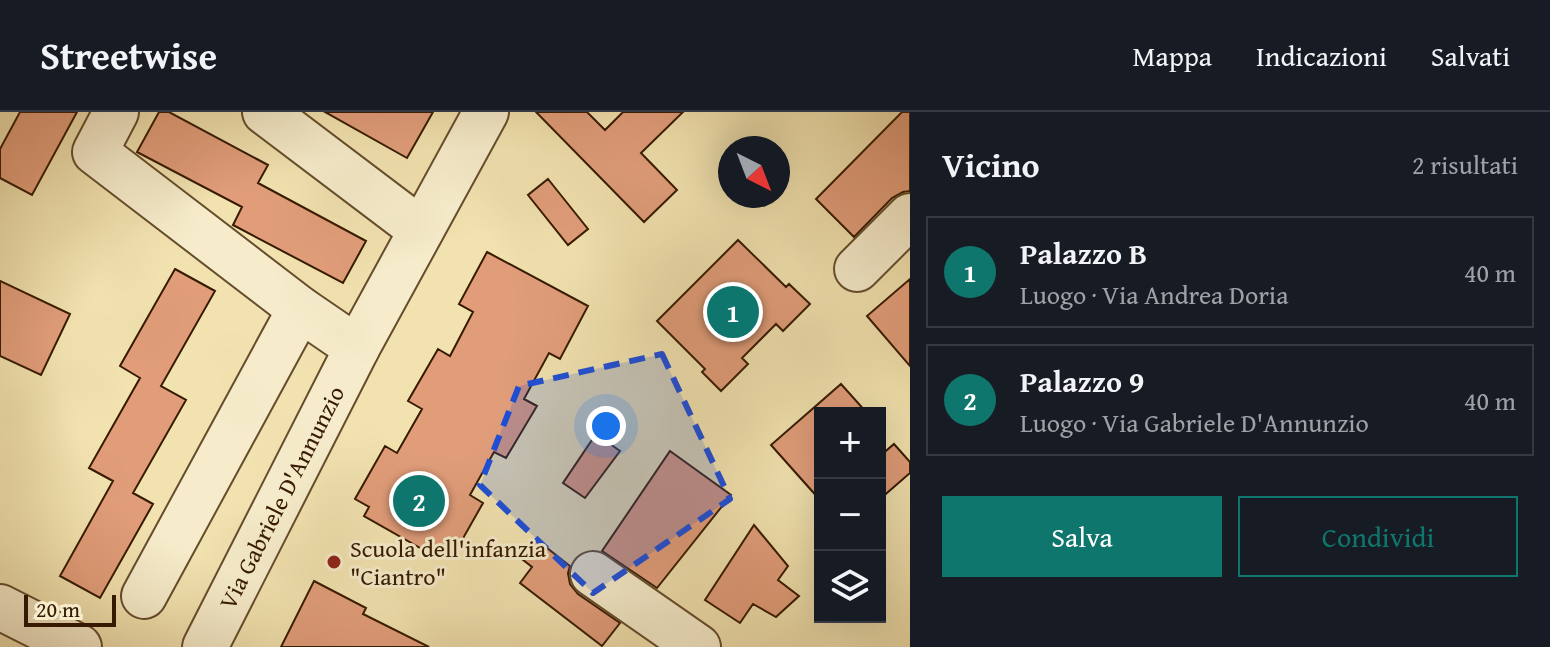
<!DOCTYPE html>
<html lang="it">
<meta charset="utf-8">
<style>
body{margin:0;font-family:"Gentium Book Plus",serif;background:#20242c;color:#f1f3f6}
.controls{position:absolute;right:24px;bottom:24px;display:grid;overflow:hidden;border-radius:0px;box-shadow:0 8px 32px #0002}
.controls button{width:72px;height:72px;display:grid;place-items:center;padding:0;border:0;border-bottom:2px solid #363941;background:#171b24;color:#f1f3f6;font:40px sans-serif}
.compass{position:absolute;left:718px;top:24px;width:72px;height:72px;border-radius:50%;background:#171b24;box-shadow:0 8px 32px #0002;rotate:138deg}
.scale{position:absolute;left:24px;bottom:20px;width:92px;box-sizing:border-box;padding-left:8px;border:4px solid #361a01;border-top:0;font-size:22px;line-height:28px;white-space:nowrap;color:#361a01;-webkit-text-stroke:6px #f6eccb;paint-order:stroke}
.you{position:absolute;left:606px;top:314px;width:28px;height:28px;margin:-20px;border:6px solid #fff;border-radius:50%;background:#1a73e8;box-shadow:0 0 0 12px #1a73e833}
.badge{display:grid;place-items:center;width:52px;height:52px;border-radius:50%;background:#0f766e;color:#fff;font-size:26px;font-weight:700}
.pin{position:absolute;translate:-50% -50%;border:4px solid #fff;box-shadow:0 2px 8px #0006}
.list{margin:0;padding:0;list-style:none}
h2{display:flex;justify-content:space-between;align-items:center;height:104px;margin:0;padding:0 32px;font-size:34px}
h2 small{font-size:26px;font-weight:400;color:#9ea1a6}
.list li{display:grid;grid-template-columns:52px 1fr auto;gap:24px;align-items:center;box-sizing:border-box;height:112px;margin:0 16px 16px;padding:0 16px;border:2px solid #363941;border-radius:0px}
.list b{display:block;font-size:30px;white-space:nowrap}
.list p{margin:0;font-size:26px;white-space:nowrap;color:#9ea1a6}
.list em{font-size:26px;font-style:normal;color:#9ea1a6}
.actions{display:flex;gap:16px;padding:24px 32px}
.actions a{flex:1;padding:18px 0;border:2px solid #0f766e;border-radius:0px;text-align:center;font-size:28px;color:#0f766e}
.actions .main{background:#0f766e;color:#fff}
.icon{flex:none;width:44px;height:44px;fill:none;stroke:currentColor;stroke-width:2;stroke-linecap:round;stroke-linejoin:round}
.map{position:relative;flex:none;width:910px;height:535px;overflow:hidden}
header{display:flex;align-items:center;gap:48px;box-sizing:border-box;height:112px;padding:0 40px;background:#171b24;border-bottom:2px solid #363941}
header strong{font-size:38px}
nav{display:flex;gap:44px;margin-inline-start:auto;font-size:28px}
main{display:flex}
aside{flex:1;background:#171b24}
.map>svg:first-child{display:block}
.building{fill:#e19d7a;stroke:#361a01;stroke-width:2}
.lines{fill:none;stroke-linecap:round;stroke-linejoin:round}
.minor-casing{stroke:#654c2c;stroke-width:48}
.minor{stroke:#f6eccb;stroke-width:44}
.marked{fill:#1d4ed8;fill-opacity:0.2;stroke:#1d4ed8;stroke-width:6;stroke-dasharray:16 10;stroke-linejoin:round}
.poi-dot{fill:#8f2418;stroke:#f6eccb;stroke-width:3}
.labels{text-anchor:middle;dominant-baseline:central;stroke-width:6;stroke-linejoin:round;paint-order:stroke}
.street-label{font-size:24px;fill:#361a01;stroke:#f6eccb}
.poi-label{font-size:24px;fill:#361a01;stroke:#f6eccb;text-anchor:start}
</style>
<header>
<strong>Streetwise</strong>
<nav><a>Mappa</a><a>Indicazioni</a><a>Salvati</a></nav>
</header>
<main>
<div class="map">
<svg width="910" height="535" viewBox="0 0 910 535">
<rect width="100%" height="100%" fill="#f1e2af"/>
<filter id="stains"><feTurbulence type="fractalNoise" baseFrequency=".0025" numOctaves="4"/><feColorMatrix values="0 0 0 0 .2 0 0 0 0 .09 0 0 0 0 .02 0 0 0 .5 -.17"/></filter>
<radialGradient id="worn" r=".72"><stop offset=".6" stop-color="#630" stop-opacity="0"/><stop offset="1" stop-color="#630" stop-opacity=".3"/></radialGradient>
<path class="building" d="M 20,0 L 77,0 L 32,83 L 0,66 L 0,37 Z
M 159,0 L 169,0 L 268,53 L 258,71 L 366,129 L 343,171 L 233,113 L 242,95 L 137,40 Z
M 325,0 L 433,0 L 407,46 Z
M 536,0 L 587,0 L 605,18 L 623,0 L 683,0 L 641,41 L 677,78 L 644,110 Z
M 902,0 L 910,0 L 910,79 L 903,80 L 892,86 L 854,125 L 816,87 Z
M 548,67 L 588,117 L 568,133 L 528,83 Z
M 738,128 L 786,175 L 789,172 L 810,192 L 783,219 L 776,212 L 742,246 L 748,252 L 721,279 L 702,260 L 705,257 L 657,209 Z
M 487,140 L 588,194 L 560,247 L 549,241 L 524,287 L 537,294 L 506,346 L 494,340 L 470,383 L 483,391 L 453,444 L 441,437 L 436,445 L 364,404 L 369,395 L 355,387 L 385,334 L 397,341 L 422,297 L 408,289 L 438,237 L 450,244 L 473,200 L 459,192 Z
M 175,157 L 215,179 L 161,274 L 186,288 L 133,381 L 153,392 L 100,486 L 60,464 L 113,369 L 89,356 L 140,266 L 120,254 Z
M 910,167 L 910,254 L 867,204 Z
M 0,169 L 70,202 L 41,263 L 0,244 Z
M 841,272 L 867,301 L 820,301 L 820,388 L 771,333 Z
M 596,322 L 620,339 L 585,386 L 563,371 Z
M 894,332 L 910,350 L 910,361 L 880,387 L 880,344 Z
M 670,339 L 731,383 L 657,476 L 602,439 Z
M 754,413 L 788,454 L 778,468 L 799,484 L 776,505 L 753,492 L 740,511 L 705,488 Z
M 537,428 L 570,454 L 568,461 L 570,472 L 578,482 L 620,511 L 602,534 L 520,471 L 532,455 L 522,447 Z
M 314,469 L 366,496 L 363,502 L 429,535 L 281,535 Z"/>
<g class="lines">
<defs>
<g id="minor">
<path d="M 116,0 L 95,40 L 300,197 L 357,236"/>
<path d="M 265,0 L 421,118"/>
<path d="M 857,157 L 910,104"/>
<path d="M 593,462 L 698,535"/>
<path d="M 144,484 L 300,197"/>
<path d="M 0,495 L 79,535"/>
<path id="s1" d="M 205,535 L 357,236 L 486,0"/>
</g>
</defs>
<use href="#minor" class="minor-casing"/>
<use href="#minor" class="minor"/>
</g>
<path class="marked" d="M 662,242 L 730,387 L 593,481 L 480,373 L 519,274 Z"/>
<circle class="poi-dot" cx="334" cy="450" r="8"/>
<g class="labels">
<g class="street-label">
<text stroke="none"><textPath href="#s1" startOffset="168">Via Gabriele D'Annunzio</textPath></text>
</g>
<g class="poi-label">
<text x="350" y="436">Scuola dell'infanzia<tspan x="350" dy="28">"Ciantro"</tspan></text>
</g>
</g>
<rect width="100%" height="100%" filter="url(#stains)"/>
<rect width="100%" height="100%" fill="url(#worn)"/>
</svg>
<div class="controls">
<button>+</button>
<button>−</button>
<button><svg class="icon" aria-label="layers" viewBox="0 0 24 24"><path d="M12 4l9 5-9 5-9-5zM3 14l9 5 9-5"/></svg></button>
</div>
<svg class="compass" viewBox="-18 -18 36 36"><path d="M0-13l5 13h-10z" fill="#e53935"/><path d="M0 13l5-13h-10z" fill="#9ea1a6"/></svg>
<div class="scale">20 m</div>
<div class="you"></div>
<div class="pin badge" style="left:733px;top:200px">1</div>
<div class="pin badge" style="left:419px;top:389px">2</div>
</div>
<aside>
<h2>Vicino<small>2 risultati</small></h2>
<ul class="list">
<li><span class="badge">1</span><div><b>Palazzo B</b><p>Luogo · Via Andrea Doria</p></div><em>40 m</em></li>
<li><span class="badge">2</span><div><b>Palazzo 9</b><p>Luogo · Via Gabriele D'Annunzio</p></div><em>40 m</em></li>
</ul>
<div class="actions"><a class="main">Salva</a><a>Condividi</a></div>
</aside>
</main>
